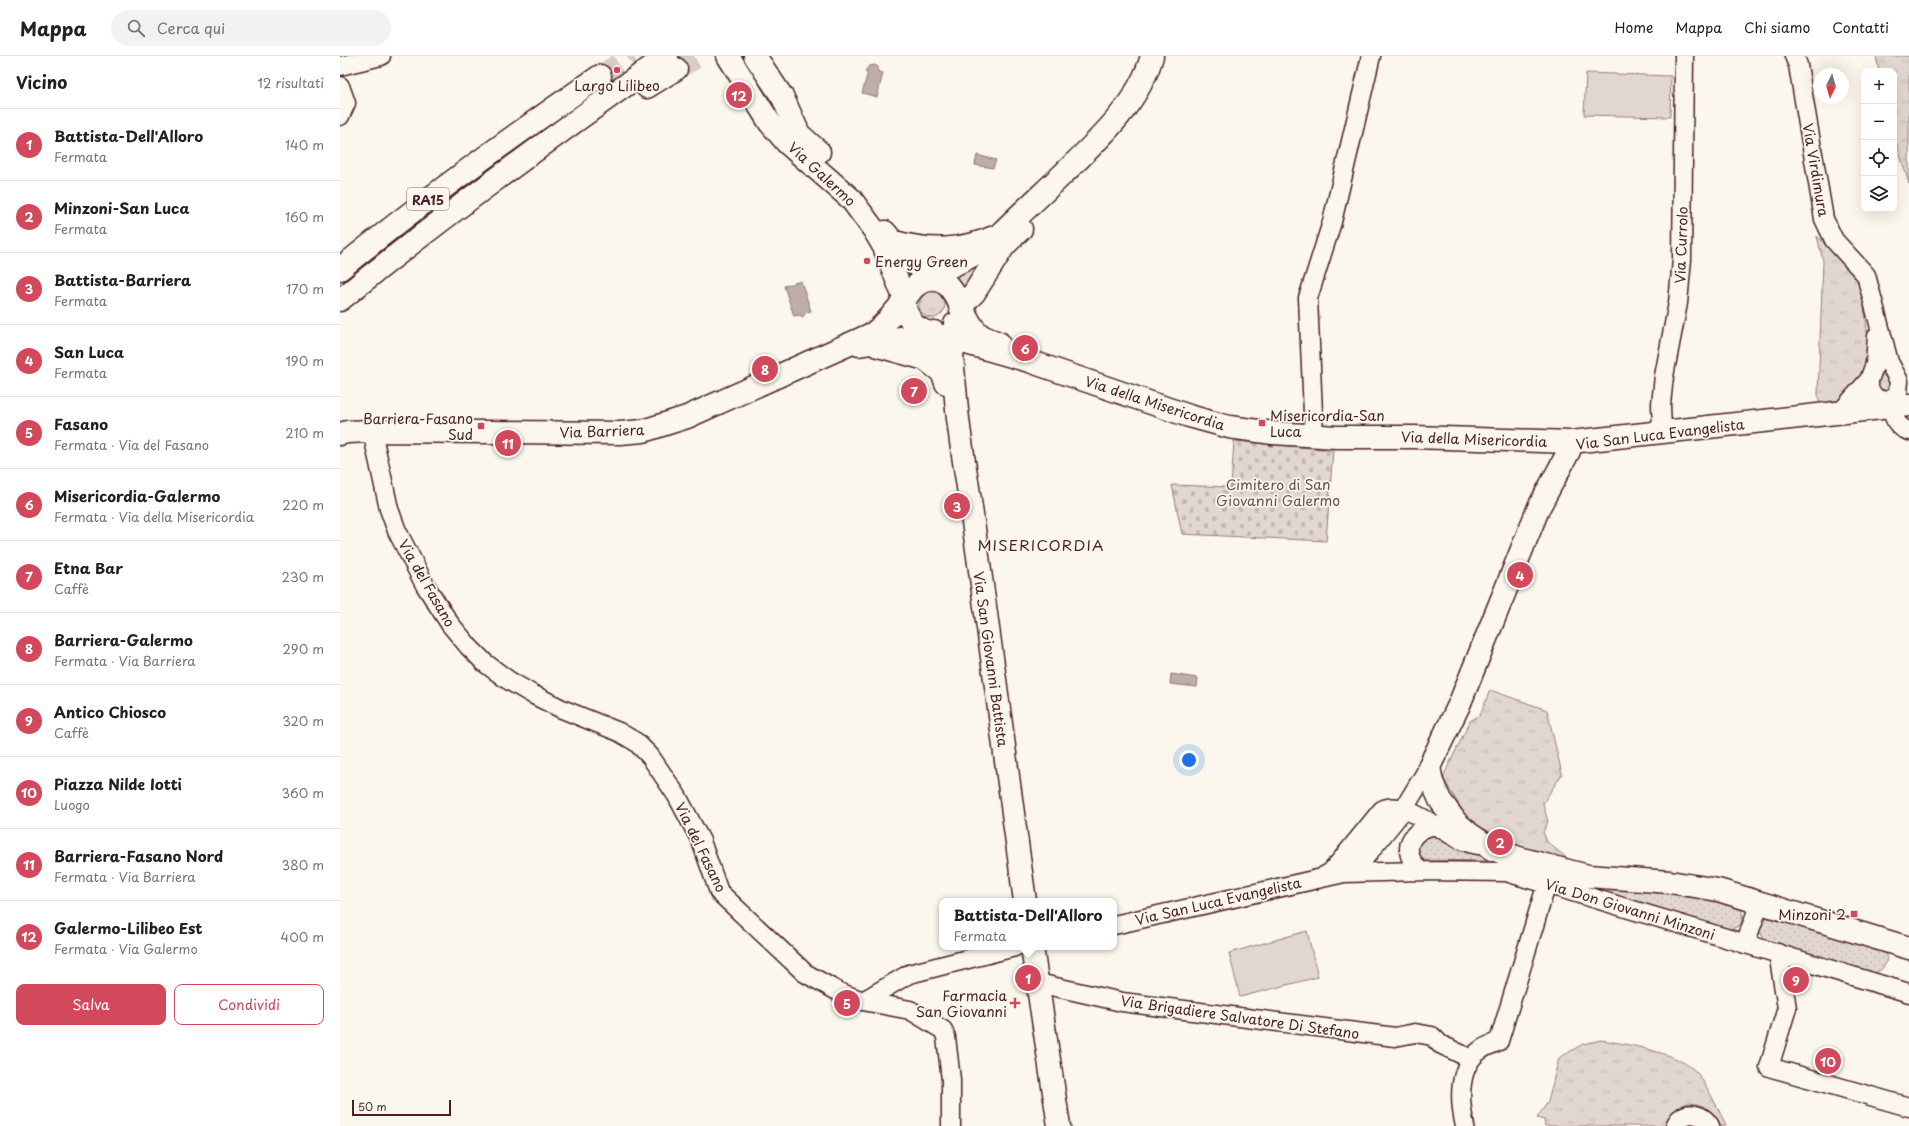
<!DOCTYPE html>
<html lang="it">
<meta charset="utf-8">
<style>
body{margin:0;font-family:"Playpen Sans",sans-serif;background:#f2f2f2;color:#202124}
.controls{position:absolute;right:12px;top:12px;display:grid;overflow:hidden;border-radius:8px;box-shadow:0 4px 16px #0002}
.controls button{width:36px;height:36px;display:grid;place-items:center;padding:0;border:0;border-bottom:1px solid #e0e0e0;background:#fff;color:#202124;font:20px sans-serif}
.compass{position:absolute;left:1473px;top:12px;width:36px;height:36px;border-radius:50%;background:#fff;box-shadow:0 4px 16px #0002;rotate:185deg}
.scale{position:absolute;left:12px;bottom:10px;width:99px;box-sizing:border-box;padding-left:4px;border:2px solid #4a1f2b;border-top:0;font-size:11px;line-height:14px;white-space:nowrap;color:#4a1f2b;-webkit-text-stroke:3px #fbf7ec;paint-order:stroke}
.you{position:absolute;left:849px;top:704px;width:14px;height:14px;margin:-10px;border:3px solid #fff;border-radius:50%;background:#1a73e8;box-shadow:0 0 0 6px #1a73e833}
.badge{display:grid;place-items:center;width:26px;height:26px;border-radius:50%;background:#d1495b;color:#fff;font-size:13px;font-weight:700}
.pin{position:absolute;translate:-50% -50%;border:2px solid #fff;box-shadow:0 1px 4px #0006}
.popup{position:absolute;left:599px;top:842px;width:178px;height:52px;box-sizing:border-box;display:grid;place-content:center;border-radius:8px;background:#fff;filter:drop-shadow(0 1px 3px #0005);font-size:13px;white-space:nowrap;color:#757577}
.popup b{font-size:15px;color:#202124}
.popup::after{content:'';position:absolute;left:50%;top:100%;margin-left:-8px;border:8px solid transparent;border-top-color:#fff}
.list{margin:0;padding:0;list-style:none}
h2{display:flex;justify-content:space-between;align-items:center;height:52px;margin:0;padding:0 16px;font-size:17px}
h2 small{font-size:13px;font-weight:400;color:#757577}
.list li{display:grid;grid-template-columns:26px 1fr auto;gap:12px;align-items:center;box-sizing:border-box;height:72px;padding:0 16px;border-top:1px solid #e0e0e0}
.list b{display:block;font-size:15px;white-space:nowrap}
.list p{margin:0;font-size:13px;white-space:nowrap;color:#757577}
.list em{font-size:13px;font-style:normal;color:#757577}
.actions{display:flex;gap:8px;padding:12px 16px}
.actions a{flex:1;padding:9px 0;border:1px solid #d1495b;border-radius:8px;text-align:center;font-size:14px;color:#d1495b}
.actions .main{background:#d1495b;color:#fff}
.icon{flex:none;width:22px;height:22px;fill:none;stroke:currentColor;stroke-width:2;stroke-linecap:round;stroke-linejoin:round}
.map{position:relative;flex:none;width:1569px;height:1070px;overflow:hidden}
header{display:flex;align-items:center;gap:24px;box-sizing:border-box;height:56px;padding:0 20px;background:#fff;border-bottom:1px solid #e0e0e0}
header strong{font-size:19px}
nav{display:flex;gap:22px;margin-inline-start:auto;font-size:14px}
.search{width:280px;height:36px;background:#f2f2f2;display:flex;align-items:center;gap:10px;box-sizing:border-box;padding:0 14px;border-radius:22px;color:#757577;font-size:15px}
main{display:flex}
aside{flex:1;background:#fff}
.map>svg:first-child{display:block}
.grass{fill:url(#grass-tufts);stroke:#967b7e}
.cemetery{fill:url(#cemetery-stones);stroke:#967b7e}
.park{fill:#e2d7d0;stroke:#967b7e}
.garden{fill:url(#garden-dots);stroke:#967b7e}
.water{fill:#bfadaa;stroke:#907477}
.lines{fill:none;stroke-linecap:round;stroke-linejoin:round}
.highway-tunnel{stroke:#d8ccc5;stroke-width:22;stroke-dasharray:22 11;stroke-linecap:butt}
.minor-casing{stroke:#4a1f2b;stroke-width:21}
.major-casing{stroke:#4a1f2b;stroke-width:25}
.highway-casing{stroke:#4a1f2b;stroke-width:25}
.minor{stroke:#fbf7ec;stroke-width:18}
.major{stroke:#fbf7ec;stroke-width:22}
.highway{stroke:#fbf7ec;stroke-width:22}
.poi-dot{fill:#d1495b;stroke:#fbf7ec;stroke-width:1.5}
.labels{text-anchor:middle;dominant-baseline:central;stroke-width:3.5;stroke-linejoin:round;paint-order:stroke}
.shield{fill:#fbf7ec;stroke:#7f6065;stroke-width:1}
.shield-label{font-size:13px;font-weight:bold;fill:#4a1f2b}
.poi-label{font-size:14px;fill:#4a1f2b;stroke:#fbf7ec;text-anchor:end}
.street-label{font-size:14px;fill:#4a1f2b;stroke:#fbf7ec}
.park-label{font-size:14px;fill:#704d54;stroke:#fbf7ec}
.neighbourhood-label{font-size:15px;letter-spacing:1px;fill:#4a1f2b;stroke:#fbf7ec}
</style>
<header>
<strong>Mappa</strong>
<div class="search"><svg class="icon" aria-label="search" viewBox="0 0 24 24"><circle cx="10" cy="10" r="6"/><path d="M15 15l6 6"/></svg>Cerca qui</div>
<nav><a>Home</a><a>Mappa</a><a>Chi siamo</a><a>Contatti</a></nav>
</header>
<main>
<aside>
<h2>Vicino<small>12 risultati</small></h2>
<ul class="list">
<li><span class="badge">1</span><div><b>Battista-Dell'Alloro</b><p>Fermata</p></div><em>140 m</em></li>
<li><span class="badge">2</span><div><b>Minzoni-San Luca</b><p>Fermata</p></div><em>160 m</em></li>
<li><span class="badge">3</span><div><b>Battista-Barriera</b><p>Fermata</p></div><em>170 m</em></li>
<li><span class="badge">4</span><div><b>San Luca</b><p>Fermata</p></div><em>190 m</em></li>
<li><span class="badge">5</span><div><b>Fasano</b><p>Fermata · Via del Fasano</p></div><em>210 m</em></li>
<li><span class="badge">6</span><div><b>Misericordia-Galermo</b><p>Fermata · Via della Misericordia</p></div><em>220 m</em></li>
<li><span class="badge">7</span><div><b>Etna Bar</b><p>Caffè</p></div><em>230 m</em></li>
<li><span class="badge">8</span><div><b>Barriera-Galermo</b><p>Fermata · Via Barriera</p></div><em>290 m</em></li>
<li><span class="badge">9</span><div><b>Antico Chiosco</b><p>Caffè</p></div><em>320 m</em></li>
<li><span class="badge">10</span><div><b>Piazza Nilde Iotti</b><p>Luogo</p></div><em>360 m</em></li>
<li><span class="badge">11</span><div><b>Barriera-Fasano Nord</b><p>Fermata · Via Barriera</p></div><em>380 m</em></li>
<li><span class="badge">12</span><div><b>Galermo-Lilibeo Est</b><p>Fermata · Via Galermo</p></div><em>400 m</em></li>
</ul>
<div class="actions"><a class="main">Salva</a><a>Condividi</a></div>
</aside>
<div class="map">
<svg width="1569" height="1070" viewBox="0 0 1569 1070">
<defs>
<pattern id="grass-tufts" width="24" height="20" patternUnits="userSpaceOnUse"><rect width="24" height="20" fill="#e2d7d0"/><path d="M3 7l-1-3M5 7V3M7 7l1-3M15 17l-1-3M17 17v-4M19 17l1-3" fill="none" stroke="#c3b8b3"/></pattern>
<pattern id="cemetery-stones" width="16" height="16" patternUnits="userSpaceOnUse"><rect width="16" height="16" fill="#e2d7d0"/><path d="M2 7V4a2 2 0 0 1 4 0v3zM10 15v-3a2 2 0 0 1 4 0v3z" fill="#c3b8b3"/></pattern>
<pattern id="garden-dots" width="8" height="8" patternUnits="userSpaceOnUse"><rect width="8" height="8" fill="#e2d7d0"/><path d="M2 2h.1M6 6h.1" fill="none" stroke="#c3b8b3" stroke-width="1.8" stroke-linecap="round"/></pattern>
</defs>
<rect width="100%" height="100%" fill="#fbf7ec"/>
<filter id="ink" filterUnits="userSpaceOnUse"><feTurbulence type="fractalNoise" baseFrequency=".025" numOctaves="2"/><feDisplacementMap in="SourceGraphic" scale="8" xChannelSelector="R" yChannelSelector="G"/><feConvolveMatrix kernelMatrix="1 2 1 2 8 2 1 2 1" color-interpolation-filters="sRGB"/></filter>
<g filter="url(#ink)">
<path class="grass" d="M 1536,0 L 1569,0 L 1569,128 L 1554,79 L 1554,15 L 1539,15 Z
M 1477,180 L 1518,223 L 1523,241 L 1529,290 L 1528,303 L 1521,320 L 1499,348 L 1480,350 L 1478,338 L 1483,205 Z
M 649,195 L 625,231 L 614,218 Z
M579 249a13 13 0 1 1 26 0a13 13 0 1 1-26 0Z
M 1150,634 L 1207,654 L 1222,718 L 1203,747 L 1208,766 L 1203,776 L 1207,786 L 1228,803 L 1177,790 L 1129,765 L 1104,724 L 1104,719 L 1130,665 L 1140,659 Z
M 1261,984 C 1287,988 1341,997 1358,1018 C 1366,1028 1381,1058 1386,1070 L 1381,1070 C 1374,1050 1346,1037 1332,1058 C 1330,1062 1328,1066 1327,1070 L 1205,1070 L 1204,1064 L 1197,1062 L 1208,1046 L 1219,1002 L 1243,988 Z"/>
<path class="cemetery" d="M 894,385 L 993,394 L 986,485 L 842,478 L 832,429 L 891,431 Z"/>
<path class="park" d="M 1246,17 L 1331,20 L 1330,61 L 1244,59 Z
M 967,875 L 978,921 L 900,941 L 889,897 Z"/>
<path class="garden" d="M 1547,319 L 1555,333 L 1540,340 L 1535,324 L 1540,320 Z
M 1087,780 L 1096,780 L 1128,795 L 1149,802 L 1148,805 L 1084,804 C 1077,801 1077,796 1077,789 Z
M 1250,829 L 1371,841 L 1399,850 C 1404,857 1403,864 1399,870 L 1388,874 L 1249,833 Z
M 1428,861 L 1544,895 C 1550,904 1545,913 1535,917 L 1426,885 L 1419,875 L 1421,864 Z"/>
<path class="water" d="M 535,9 L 538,11 L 538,16 L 543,17 L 537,41 L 522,37 L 528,16 L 525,15 L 529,10 Z
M 637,99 L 656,104 L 653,112 L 635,109 Z
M 461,225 L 471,255 L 465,257 L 463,261 L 459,259 L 454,260 L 444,230 Z
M 831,618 L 858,622 L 857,631 L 830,628 Z"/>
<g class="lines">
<path class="highway-tunnel" d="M 336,13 L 359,0
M 260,20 L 293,0"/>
<defs>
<path id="minor" d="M 1454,0 L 1458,9 L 1484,163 L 1494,184 L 1526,219 L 1549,306 L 1559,325 L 1558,336 L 1549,347 L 1541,352
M 0,10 L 41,0
M 0,30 L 6,47 L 0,60
M 1537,280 L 1535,308 L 1529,324 L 1529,334 L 1536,342 L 1557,349
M 1551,351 C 1554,363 1557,371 1569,375
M 1500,357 L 1529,324
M 32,375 L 49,453 L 57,475 L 85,529 L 110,568 L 129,591 L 145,607 L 168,624 L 192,638 L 222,653 L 279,676 L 296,686 L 310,700 L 337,740 L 361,785 L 379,836 L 465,917 L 499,936 L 523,945 L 570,954 L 603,974 L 606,981 L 611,1024 L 611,1070
M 1322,376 L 1321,348 L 1324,320 L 1338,247 L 1342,203 L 1344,0
M 974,380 L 968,242 L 992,166 L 1031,0
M 1080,815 C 1059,794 1070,773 1096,769
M 1004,817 L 1080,815 L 1166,816 L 1569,937
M 984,820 L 991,816 L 998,808 L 1042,754 C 1063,742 1103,777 1123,785 C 1128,787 1133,788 1138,789
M 774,869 L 1004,817 L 1018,809 L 1026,800 L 1063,754 L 1089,711
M 1405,888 L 1420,846
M 1438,897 L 1447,952 L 1429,1011 L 1569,1051
M 698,927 L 782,946 L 1055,981 L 1075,977 L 1092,980 L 1100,988 L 1131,1003
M 523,945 L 569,918 L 675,891
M 1125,1070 C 1119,1045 1117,1009 1142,993 C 1147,990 1153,988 1159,985 L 1207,827
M 1335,1070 C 1342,1053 1362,1056 1370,1070"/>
<path id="major" d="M 388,0 L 430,67 L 447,87 L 511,143 L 534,174 L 544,191 L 565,244 L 565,254 L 573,268 L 587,282 L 597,301 L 606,327
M 415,0 L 443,42 L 459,78 L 479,96
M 545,176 L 567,203 L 604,226
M 615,268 C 609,295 614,316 616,343 C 619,382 627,420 632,459 C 651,588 667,716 685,845
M 577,271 L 584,275 L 689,305 L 849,360 L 889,371 L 933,377 L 997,381 L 1073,381 L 1231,386 L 1569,349
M 519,289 L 594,276
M 538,290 L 585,303 L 604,318
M 0,378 L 7,376 L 32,375 L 280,377 L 303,375 L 347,361 L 534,277 C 546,267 556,255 565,243 C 569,238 572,232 577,229 C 612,204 620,260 637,276 C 643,282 651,284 659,287
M 1231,386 L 1229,395 L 1199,451 L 1119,649 L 1089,711 L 1092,726 L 1100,744 L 1116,766 L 1131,779 L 1152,793 L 1182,803 L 1248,820 L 1330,826 L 1378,834 L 1569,892
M 692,891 L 719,1070"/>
<path id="highway" d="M 307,31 L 336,13
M 551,185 C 590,196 621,196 659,179 C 679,159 700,140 721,120 C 755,87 799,48 812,0
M 0,213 C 84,144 171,81 260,20
M 580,227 C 600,213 623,207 643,193
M 0,244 C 106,158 216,78 327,0
M 620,251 L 634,237 L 664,190 L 681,173"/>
</defs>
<use href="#minor" class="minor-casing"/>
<use href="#major" class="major-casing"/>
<use href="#highway" class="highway-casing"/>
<use href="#minor" class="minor"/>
<use href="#major" class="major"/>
<use href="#highway" class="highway"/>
</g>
</g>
<g class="poi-dot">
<circle cx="277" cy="14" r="4"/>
<circle cx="527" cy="205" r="4"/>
<rect x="918" y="363" width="8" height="8" rx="2"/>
<rect x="137" y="366" width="8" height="8" rx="2"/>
<rect x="1510" y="854" width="8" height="8" rx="2"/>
<path d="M673 941h4v4h4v4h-4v4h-4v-4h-4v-4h4z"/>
</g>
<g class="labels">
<rect class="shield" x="67" y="132" width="42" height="22" rx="3"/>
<g class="shield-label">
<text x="88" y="143">RA15</text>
</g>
<g class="poi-label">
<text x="277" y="29" text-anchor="middle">Largo Lilibeo</text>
<text x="535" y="205" text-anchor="start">Energy Green</text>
<text x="930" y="359" text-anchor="start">Misericordia-San<tspan x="930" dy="16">Luca</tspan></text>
<text x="133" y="362">Barriera-Fasano<tspan x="133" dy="16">Sud</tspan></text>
<text x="1506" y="858">Minzoni 2</text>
<text x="667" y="939">Farmacia<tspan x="667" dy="16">San Giovanni</tspan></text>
</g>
<g class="street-label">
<text transform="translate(1476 114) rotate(80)">Via Virdimura</text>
<text transform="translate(482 118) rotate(43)">Via Galermo</text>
<text transform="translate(1341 189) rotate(-88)">Via Currolo</text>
<text transform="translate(815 347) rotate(18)">Via della Misericordia</text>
<text transform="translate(262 375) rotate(-2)">Via Barriera</text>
<text transform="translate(1320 378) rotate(-7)">Via San Luca Evangelista</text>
<text transform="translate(1134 383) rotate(2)">Via della Misericordia</text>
<text transform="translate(87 527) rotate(60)">Via del Fasano</text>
<text transform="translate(651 603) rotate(82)">Via San Giovanni Battista</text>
<text transform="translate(361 791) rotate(64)">Via del Fasano</text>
<text transform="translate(878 845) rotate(-13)">Via San Luca Evangelista</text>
<text transform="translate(1290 853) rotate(17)">Via Don Giovanni Minzoni</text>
<text transform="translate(900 961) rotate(8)">Via Brigadiere Salvatore Di Stefano</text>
</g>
<g class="park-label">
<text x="938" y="428">Cimitero di San<tspan x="938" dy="16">Giovanni Galermo</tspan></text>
</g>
<g class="neighbourhood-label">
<text x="701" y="488">MISERICORDIA</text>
</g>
</g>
</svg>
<div class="controls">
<button>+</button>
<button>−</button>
<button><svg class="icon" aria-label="locate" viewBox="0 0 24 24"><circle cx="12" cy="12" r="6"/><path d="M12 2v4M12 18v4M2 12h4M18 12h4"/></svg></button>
<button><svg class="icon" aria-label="layers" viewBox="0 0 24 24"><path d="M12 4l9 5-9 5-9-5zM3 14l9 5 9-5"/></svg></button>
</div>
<svg class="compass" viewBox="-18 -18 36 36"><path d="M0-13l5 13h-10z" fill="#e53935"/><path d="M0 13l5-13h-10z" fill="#757577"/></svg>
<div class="scale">50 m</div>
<div class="you"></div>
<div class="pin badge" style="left:688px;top:922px">1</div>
<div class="popup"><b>Battista-Dell'Alloro</b>Fermata</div>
<div class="pin badge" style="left:1160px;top:786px">2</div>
<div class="pin badge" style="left:617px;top:450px">3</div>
<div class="pin badge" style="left:1180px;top:519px">4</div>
<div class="pin badge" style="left:507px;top:947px">5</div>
<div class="pin badge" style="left:685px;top:292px">6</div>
<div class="pin badge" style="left:574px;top:335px">7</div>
<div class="pin badge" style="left:425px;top:313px">8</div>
<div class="pin badge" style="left:1456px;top:924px">9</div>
<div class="pin badge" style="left:1488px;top:1005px">10</div>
<div class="pin badge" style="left:168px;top:387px">11</div>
<div class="pin badge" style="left:399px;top:39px">12</div>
</div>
</main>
